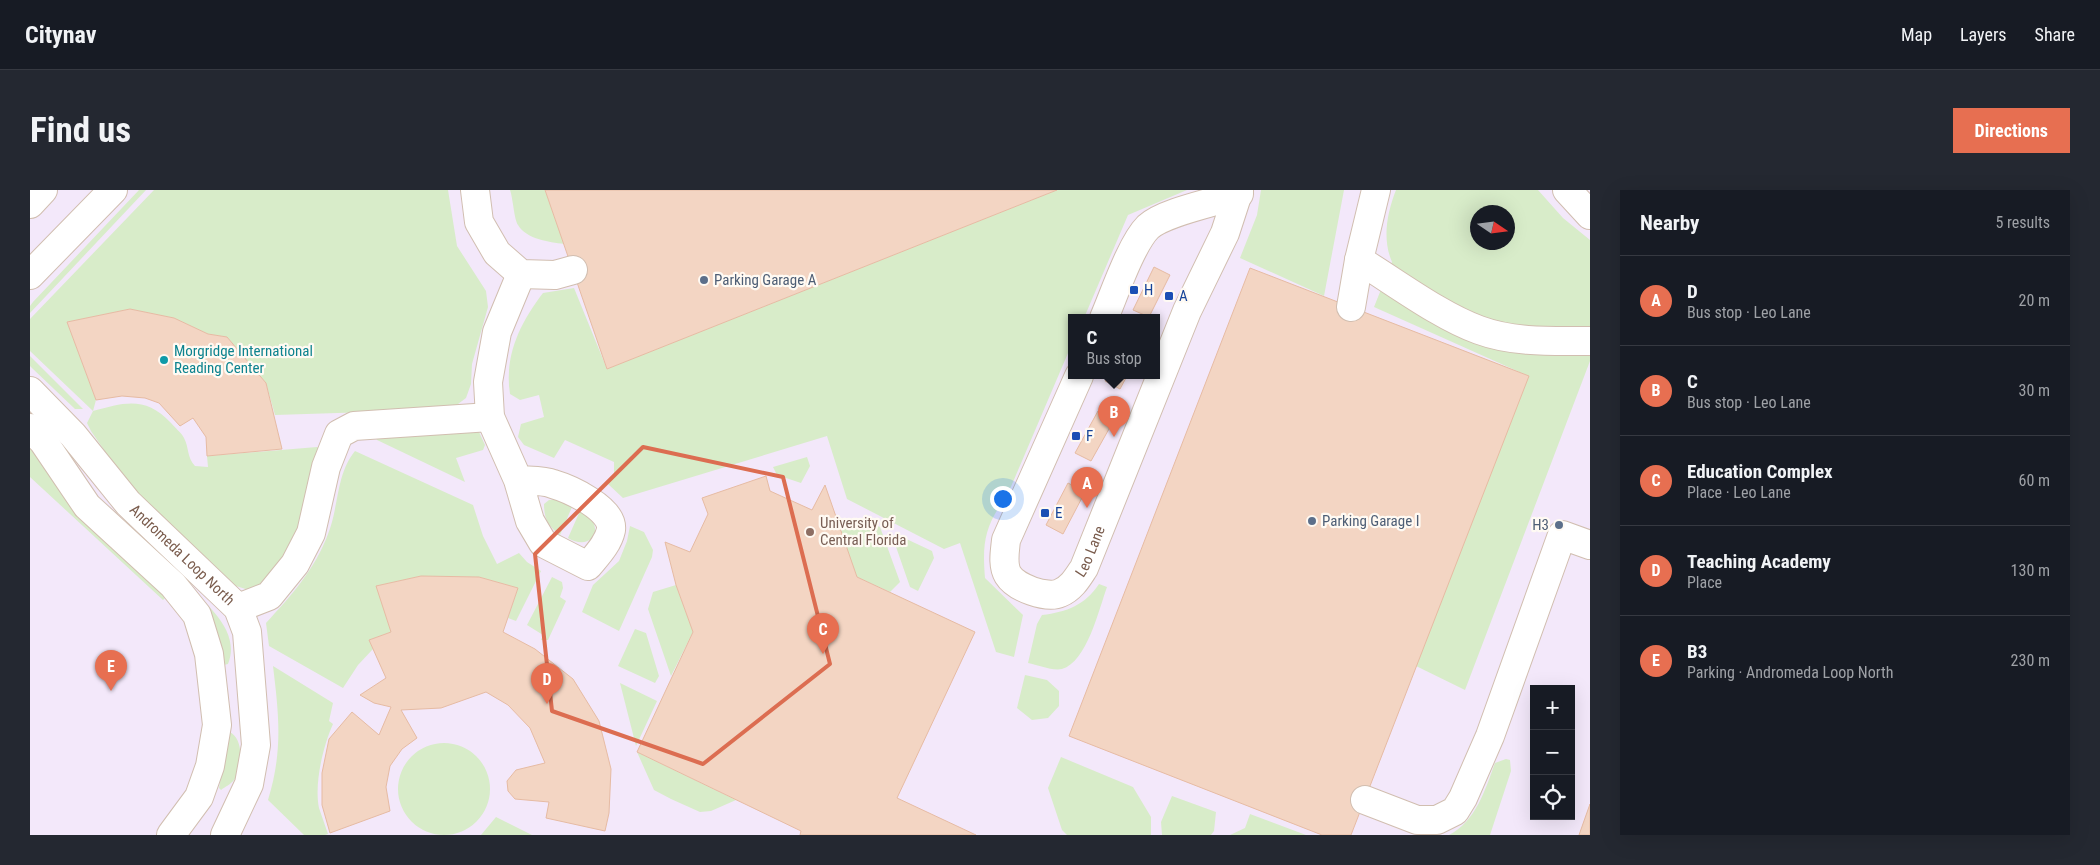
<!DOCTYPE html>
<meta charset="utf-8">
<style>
body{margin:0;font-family:"Roboto Condensed",sans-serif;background:#242831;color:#f1f3f6}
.controls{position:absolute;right:15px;bottom:15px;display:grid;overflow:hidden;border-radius:0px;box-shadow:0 5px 20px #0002}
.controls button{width:45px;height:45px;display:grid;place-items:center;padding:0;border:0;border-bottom:1px solid #363941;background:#171b24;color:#f1f3f6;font:25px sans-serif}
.compass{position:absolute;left:1440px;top:15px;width:45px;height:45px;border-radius:50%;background:#171b24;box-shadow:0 5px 20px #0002;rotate:103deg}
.you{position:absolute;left:972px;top:308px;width:18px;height:18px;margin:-12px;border:4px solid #fff;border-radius:50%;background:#1a73e8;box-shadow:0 0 0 8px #1a73e833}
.badge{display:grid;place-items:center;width:32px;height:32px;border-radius:50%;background:#e76f51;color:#fff;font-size:16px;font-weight:700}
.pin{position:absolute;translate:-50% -41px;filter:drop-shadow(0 1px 2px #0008)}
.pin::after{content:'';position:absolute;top:26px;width:18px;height:15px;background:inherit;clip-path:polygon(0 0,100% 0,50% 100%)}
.popup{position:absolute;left:1038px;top:124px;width:92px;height:65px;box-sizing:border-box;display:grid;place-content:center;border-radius:0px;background:#171b24;filter:drop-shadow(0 1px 4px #0005);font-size:16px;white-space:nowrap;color:#9ea1a6}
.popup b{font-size:19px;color:#f1f3f6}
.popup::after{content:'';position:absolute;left:50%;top:100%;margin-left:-10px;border:10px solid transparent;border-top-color:#171b24}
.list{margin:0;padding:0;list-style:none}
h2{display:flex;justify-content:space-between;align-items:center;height:65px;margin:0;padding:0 20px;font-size:21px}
h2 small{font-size:16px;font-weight:400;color:#9ea1a6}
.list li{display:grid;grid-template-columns:32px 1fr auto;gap:15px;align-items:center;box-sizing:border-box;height:90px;padding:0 20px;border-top:1px solid #363941}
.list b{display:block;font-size:19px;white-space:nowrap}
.list p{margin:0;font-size:16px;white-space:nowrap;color:#9ea1a6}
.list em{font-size:16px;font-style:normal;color:#9ea1a6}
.icon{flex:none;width:28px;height:28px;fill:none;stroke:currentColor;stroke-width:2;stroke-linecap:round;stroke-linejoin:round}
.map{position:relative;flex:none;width:1560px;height:645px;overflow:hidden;border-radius:0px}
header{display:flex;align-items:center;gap:30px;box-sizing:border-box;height:70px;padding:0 25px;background:#171b24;border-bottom:1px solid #363941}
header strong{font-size:24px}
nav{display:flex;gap:28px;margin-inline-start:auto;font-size:18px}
.intro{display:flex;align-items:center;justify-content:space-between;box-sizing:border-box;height:120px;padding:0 30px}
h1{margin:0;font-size:35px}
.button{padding:12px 22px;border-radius:0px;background:#e76f51;color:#fff;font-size:18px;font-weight:700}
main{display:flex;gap:30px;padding:0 30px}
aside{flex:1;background:#171b24;border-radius:0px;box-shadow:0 5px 20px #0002}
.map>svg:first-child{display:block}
.education{fill:#f3e8fa;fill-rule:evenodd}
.green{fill:#d8ecc9;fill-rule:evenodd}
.building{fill:#f3d5c3;stroke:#e6bba3}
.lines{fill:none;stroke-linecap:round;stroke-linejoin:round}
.minor-casing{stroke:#d1beb0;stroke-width:30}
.minor{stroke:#fff;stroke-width:28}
.marked{fill:none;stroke:#dc6d51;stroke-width:4;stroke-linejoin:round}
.service-dot{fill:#5c6f8a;stroke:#fffaf3;stroke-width:2}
.transit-dot{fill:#1a4fb4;stroke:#fffaf3;stroke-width:2}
.culture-dot{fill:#0f9aa8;stroke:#fffaf3;stroke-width:2}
.education-dot{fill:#8d6e63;stroke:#fffaf3;stroke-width:2}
.labels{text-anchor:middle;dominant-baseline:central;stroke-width:4.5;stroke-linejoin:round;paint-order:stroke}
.service-label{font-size:15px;fill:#4e5e75;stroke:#fffaf3;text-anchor:start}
.transit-label{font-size:15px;fill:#164399;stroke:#fffaf3;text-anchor:start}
.culture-label{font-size:15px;fill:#0d838f;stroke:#fffaf3;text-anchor:start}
.education-label{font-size:15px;fill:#785e54;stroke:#fffaf3;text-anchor:start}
.street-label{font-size:15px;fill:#7a5c4d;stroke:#fffaf3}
</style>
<header>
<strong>Citynav</strong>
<nav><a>Map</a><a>Layers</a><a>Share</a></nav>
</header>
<div class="intro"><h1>Find us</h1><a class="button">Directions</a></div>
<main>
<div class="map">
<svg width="1560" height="645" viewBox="0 0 1560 645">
<rect width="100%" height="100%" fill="#fdf6ec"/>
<path class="education" d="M 0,0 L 1560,0 L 1560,645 L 0,645 ZM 1448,22 L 1478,22 L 1478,52 L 1448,52 ZM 1042,128 L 1126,128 L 1126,186 L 1042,186 ZM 1504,499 L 1541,499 L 1541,626 L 1504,626 Z"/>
<path class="green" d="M 109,0 L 116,0 L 0,123 L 0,116 L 3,112 Z
M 124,0 L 418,0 L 427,56 L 456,101 L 458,117 L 442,174 L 441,194 L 436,208 L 424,217 L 402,220 L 245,225 L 236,193 L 197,147 L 178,144 L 144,128 L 100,119 L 37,132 L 66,210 L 63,221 C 95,212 116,206 141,233 C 145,238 151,242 154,248 C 159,257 157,268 165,276 L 178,277 L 177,266 L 287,257 L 290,259 L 280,313 L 246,386 L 222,401 L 206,396 L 96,292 L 61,241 L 57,233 L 63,221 L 0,161 L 0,129 Z
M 480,0 L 515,0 L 534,54 C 519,52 496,49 488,35 C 484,29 483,8 480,0 Z
M 1027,0 L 1157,0 L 1098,25 L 1054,128 L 1042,128 L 1041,156 L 977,306 C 955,335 952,352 955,388 L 993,425 L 984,467 L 966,462 L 930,353 L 914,359 L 817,309 L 797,246 L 593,308 L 578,294 L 584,284 L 584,272 L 535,250 L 524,268 L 494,255 L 488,247 L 491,234 L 514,227 L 509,205 L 490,210 L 480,204 C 474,166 490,133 513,103 L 544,98 L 577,179 Z
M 1231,0 L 1314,0 L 1294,106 L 1210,68 L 1227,25 Z
M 1366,0 L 1508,0 L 1533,28 L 1560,50 L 1560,171 L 1435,500 L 1386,476 L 1498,186 L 1344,117 L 1362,72 C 1352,49 1357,23 1366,0 ZM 1448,22 L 1478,22 L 1478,52 L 1448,52 Z
M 0,166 L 53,219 L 45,219 L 3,179 L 0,176 Z
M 440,238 L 449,242 L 455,255 L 453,260 L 426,268 L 435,292 L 347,250 L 344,243 Z
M 0,257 L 17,275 L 50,325 L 136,407 L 133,410 L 0,287 Z
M 325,261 L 443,315 L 453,346 L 467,374 L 489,363 L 497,372 L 511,381 L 486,431 L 478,428 L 488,398 L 449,387 L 391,386 L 347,396 L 361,442 L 339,450 L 343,459 L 328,475 L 313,498 L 239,456 L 236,433 C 261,406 285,379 298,344 C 309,317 306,284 325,261 Z
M 777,267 L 780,276 L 771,293 L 747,285 L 743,277 Z
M 526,309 L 542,317 L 530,345 C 518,336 514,329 514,314 L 519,310 Z
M 550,321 C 578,334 563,363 538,348 Z
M 834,330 L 850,337 L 870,392 L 860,402 L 827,387 L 810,341 Z
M 600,336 L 614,342 L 623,360 L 622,367 L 589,441 L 552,422 L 563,395 L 589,371 L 597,351 Z
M 870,346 L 902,361 L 904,368 L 888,401 L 880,397 L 865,354 Z
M 522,387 L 532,392 L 533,398 L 530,407 L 536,411 L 518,450 L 511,450 L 513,445 L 497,435 Z
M 1069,394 L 1077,397 C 1069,419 1057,472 1032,479 C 1022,481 1008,475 998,473 L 1007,434 L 1012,425 C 1037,422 1055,415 1069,394 Z
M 157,395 C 178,415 211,442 198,474 L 194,475 L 191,472 Z
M 646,395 L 663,442 L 641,486 L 618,419 L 623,402 Z
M 605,439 L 616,443 L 629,486 L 625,493 L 588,476 Z
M 243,476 L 303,513 L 299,531 L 303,534 C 293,556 284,594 289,618 C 292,627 295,635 298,644 L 295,645 L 274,645 L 238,610 C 253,561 249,526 243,476 Z
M 995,485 L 1017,490 L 1029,501 L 1029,516 L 1018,528 L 1002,530 L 987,518 Z
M 590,493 L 627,511 L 606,556 Z
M 199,542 C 214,547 213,579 204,590 C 201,594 195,597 191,600 L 189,598 Z
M368 599a46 46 0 1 1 92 0a46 46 0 1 1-92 0Z
M 607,562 L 706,610 L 681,621 L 670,622 L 641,609 L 624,600 Z
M 1031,567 L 1103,597 L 1121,627 L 1121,645 L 1037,645 L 1032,640 L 1018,598 Z
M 1476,569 L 1480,570 L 1481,581 L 1460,645 L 1419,645 C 1446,631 1455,600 1465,573 Z
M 1142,606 L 1186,622 L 1184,641 L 1181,645 L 1132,645 L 1131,632 Z
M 1220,624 L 1276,645 L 1200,645 L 1215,638 Z
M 466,627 L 502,645 L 451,645 Z"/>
<path class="building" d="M 515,0 L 1027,0 L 577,179 Z
M 1124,77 L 1140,85 L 1119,127 L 1103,120 Z
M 1220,78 L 1499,186 L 1321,645 L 1292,645 L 1039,546 Z
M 100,119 L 144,128 L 178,144 L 197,147 L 236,193 L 252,259 L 177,266 L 176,247 L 163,228 L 150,236 L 129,213 L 115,208 L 92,206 L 66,210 L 37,132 Z
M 1078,186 L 1097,186 L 1090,199 L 1075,191 Z
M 1068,221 L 1084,230 L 1061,271 L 1045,263 Z
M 736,286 L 740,301 L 782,320 L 795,295 L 827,387 L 945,442 L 867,608 L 946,645 L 770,645 L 771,641 L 607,562 L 663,442 L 646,395 L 635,352 L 660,362 L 678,324 L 672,308 Z
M 1038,293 L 1055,302 L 1033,344 L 1016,335 Z
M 391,386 L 449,387 L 488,398 L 473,442 L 505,459 L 543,489 L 569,531 L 581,579 L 579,623 L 575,641 L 516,628 L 519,612 L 485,609 L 478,601 L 477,591 L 486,580 L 515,573 L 500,538 L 478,515 L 456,502 L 411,518 L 371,520 L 387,548 L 372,559 L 360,576 L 356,597 L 360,621 L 300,643 L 292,615 L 292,583 L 299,549 L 322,522 L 349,545 L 361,517 L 344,513 L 330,505 L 356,488 L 339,450 L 361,442 L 346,396 Z
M 1560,614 L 1560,645 L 1549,645 Z"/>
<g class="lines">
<defs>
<g id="minor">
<path d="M 445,0 L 449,32 L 467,63 L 491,84 L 525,85 L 543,80"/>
<path d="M 1537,0 L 1560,25"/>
<path d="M 0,14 L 13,0"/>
<path d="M 1329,70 C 1365,92 1410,126 1449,140 C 1484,153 1524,151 1560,151"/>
<path d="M 0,85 L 83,0"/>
<path d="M 1321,117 L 1329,70 L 1346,0"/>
<path d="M 1074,128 C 1084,105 1101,54 1118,37 C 1134,22 1186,12 1209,4"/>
<path id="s1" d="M 1049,186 L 976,350 C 975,361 972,375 978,385 C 986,398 1017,409 1030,403 C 1042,398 1048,387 1054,378 L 1157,121 L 1195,43 L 1209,0"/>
<path id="s2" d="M 0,201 L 43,245 L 98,313 L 208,418 L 217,442 L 226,555 L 219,594 L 195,645"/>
<path d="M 0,238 L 13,251 L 57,316 L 143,395 L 167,425 L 179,464 L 187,535 L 180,576 L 169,607 L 141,645"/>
<path d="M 488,290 C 499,291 513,290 523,294 C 540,299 584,319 581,340 C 578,354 567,365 558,376 L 513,353 L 500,331 L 488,290 L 460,227 L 458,192 L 467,142 L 491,84"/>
<path d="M 208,418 L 239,406 L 265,374 L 281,343 L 296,277 L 309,244 L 324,236 L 460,227"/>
<path d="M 1335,610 L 1387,630 L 1407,630 L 1425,621 L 1433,608 L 1460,546 L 1532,345 L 1560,355"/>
</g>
</defs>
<use href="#minor" class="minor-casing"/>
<use href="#minor" class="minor"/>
</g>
<path class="marked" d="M 613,257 L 753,287 L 800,474 L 673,574 L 522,521 L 505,364 Z"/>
<g class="service-dot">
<circle cx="674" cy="90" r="5"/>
<circle cx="1282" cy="331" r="5"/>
<circle cx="1529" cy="335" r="5"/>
</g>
<g class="transit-dot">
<rect x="1099" y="95" width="10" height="10" rx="2.5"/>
<rect x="1134" y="101" width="10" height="10" rx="2.5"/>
<rect x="1041" y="241" width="10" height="10" rx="2.5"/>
<rect x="1010" y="318" width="10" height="10" rx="2.5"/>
</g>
<circle class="culture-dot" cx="134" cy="170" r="5"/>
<circle class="education-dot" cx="780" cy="342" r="5"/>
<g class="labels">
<g class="service-label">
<text x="684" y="90">Parking Garage A</text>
<text x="1292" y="331">Parking Garage I</text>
<text x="1519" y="335" text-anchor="end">H3</text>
</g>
<g class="transit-label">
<text x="1114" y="100">H</text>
<text x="1149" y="106">A</text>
<text x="1056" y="246">F</text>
<text x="1025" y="323">E</text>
</g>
<g class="culture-label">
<text x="144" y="161">Morgridge International<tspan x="144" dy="17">Reading Center</tspan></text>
</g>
<g class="education-label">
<text x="790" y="333">University of<tspan x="790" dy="17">Central Florida</tspan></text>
</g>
<g class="street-label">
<text stroke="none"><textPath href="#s1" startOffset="326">Leo Lane</textPath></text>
<text stroke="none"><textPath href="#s2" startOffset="224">Andromeda Loop North</textPath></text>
</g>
</g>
</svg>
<div class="controls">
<button>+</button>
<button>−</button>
<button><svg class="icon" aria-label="locate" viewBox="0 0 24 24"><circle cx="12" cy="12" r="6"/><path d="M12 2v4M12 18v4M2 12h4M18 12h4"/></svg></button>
</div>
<svg class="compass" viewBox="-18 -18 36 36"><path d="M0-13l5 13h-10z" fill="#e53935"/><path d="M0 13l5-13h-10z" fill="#9ea1a6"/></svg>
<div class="you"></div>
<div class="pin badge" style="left:1057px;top:318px">A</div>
<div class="pin badge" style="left:1084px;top:247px">B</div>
<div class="popup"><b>C</b>Bus stop</div>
<div class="pin badge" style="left:793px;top:464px">C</div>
<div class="pin badge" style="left:517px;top:514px">D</div>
<div class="pin badge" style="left:81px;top:501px">E</div>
</div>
<aside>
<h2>Nearby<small>5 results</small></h2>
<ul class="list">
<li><span class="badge">A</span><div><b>D</b><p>Bus stop · Leo Lane</p></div><em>20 m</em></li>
<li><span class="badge">B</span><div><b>C</b><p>Bus stop · Leo Lane</p></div><em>30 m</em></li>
<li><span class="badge">C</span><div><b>Education Complex</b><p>Place · Leo Lane</p></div><em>60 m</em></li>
<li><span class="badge">D</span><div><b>Teaching Academy</b><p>Place</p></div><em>130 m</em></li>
<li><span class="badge">E</span><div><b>B3</b><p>Parking · Andromeda Loop North</p></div><em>230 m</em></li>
</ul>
</aside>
</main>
